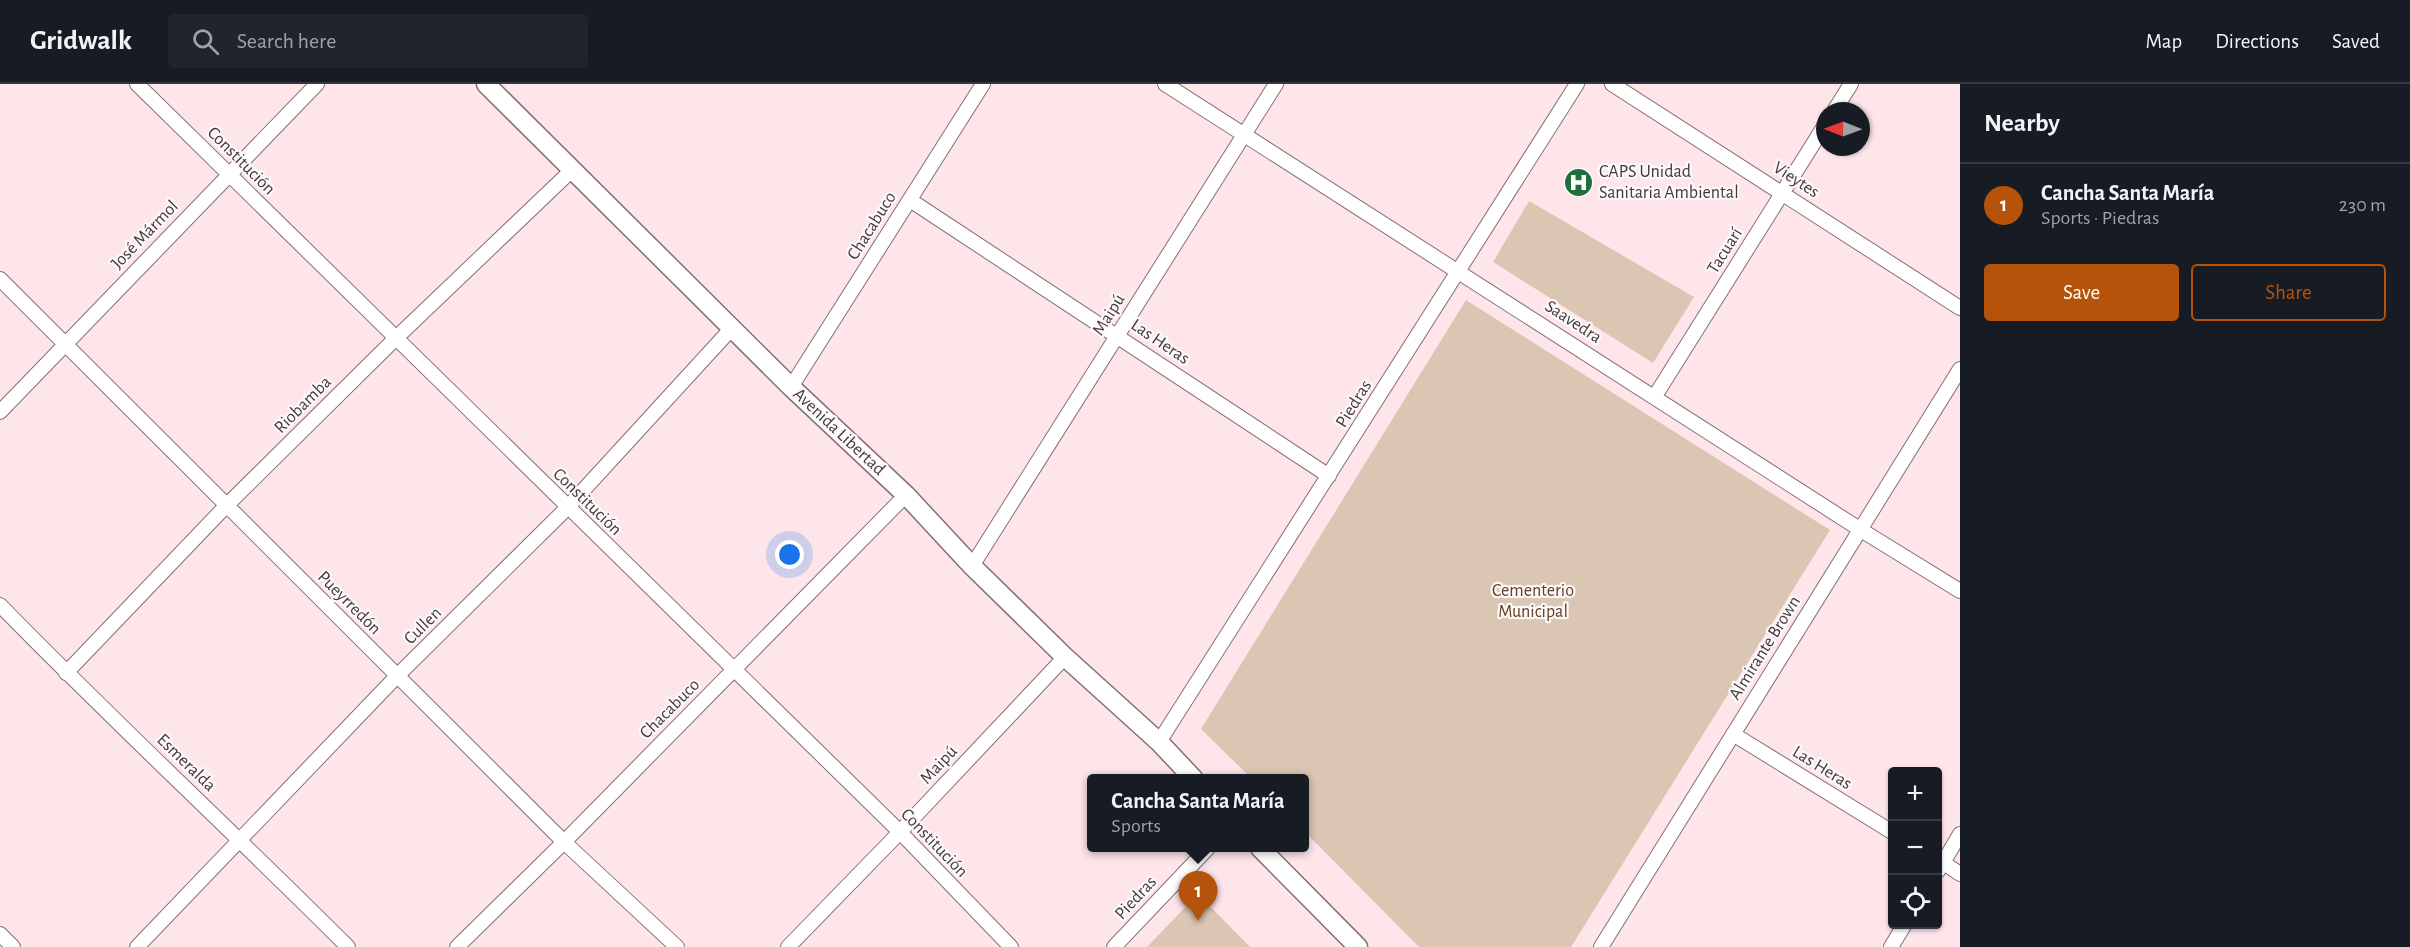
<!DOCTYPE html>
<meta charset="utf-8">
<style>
body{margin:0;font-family:"Alegreya Sans",sans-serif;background:#20242c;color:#f1f3f6}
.controls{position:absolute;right:18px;bottom:18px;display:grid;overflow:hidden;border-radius:6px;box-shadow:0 2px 4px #0004}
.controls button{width:54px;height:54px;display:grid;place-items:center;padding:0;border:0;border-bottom:2px solid #363941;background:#171b24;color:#f1f3f6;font:30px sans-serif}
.compass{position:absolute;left:1816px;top:18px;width:54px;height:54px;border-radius:50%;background:#171b24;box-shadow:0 2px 4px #0004;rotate:271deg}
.you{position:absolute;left:790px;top:471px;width:21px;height:21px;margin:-15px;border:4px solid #fff;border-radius:50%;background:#1a73e8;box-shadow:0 0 0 9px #1a73e833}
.badge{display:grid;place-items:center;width:39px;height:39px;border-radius:50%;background:#b45309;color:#fff;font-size:20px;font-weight:700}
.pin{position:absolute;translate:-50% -50px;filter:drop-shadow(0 2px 3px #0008)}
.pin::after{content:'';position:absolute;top:32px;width:21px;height:18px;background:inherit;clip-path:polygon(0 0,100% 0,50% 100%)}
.popup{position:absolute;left:1087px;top:690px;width:222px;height:78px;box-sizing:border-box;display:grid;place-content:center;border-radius:6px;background:#171b24;filter:drop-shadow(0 2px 4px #0005);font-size:20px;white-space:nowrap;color:#9ea1a6}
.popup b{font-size:22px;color:#f1f3f6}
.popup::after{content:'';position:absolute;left:50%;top:100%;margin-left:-12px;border:12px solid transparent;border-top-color:#171b24}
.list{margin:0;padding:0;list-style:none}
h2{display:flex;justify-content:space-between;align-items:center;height:78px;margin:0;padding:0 24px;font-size:26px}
h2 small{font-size:20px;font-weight:400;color:#9ea1a6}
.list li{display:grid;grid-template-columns:39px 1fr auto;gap:18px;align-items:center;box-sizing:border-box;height:84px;padding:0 24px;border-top:2px solid #363941}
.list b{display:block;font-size:22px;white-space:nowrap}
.list p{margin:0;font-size:20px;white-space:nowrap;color:#9ea1a6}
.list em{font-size:20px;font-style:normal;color:#9ea1a6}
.actions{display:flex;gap:12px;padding:18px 24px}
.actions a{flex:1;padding:14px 0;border:2px solid #b45309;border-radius:6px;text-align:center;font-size:21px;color:#b45309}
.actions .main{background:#b45309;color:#fff}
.icon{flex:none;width:33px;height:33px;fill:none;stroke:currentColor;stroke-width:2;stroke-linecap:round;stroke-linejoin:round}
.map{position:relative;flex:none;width:1960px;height:863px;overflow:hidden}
header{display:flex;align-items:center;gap:36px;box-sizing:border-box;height:84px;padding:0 30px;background:#171b24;border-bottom:2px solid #363941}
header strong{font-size:28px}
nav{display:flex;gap:33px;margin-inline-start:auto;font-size:21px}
.search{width:420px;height:54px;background:#20242c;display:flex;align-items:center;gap:15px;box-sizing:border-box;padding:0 21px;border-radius:6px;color:#9ea1a6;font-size:22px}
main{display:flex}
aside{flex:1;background:#171b24}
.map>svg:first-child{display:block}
.green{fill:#dbc5b3}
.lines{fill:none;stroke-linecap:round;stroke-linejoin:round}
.minor-casing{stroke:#847074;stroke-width:16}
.secondary-casing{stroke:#847074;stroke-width:21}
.minor{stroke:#fff;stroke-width:14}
.secondary{stroke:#fff;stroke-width:18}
.labels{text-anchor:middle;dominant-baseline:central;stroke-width:4.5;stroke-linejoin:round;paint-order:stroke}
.street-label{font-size:18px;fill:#42393b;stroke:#fdf8f9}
.poi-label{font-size:18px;fill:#42393b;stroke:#fdf8f9;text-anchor:start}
.park-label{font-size:18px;fill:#64401e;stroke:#fdf8f9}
</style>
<header>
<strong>Gridwalk</strong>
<div class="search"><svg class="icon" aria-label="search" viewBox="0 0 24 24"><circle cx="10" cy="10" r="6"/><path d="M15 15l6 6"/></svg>Search here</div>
<nav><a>Map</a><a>Directions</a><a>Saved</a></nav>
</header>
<main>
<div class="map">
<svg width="1960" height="863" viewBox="0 0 1960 863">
<rect width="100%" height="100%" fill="#fde5ea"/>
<path class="green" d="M 1529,117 L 1694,213 L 1653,279 L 1493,178 Z
M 1466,216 L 1830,446 L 1571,863 L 1419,863 L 1305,748 L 1304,694 L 1251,694 L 1201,645 Z
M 1198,810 L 1250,863 L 1147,863 Z"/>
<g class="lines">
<defs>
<path id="minor" d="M 137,0 L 900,748 L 1011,863
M 1165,0 L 1861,446 L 1960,507
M 1612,0 L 1960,224
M 1834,27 L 1851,0
M 910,116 L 1329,392
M 0,195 L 564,758 L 677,863
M 791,303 L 983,0
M 1655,312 L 1825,41
M 0,328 L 317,0
M 972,482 L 1276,0
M 0,521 C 113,637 233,748 348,863
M 66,589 L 226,422 L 396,254 L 572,86
M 1733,650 L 1892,748
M 1159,658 L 1577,0
M 1938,775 L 1960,790
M 1938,787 L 1960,750
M 0,850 L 13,863
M 137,863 L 397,592 L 567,424 L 732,244
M 457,863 L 564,758 L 906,411
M 788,863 L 900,748 L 1065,573
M 1114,863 L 1208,764
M 1601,863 L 1960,285
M 1891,863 L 1905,840"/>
<path id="secondary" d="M 486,0 L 791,303 L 906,411 L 972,482 L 1065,573 L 1159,658 L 1193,694
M 1260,764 L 1358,863"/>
</defs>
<use href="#minor" class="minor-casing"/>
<use href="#secondary" class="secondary-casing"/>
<use href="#minor" class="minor"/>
<use href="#secondary" class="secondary"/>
</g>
<defs>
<symbol id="hospital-disc" viewBox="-11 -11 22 22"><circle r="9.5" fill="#226e3d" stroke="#fdf8f9"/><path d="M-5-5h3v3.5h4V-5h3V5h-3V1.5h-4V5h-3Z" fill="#fff"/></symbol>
</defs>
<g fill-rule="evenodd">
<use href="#hospital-disc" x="1562" y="82" width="33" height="33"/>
</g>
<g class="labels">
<g class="street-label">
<text transform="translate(241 77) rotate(45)">Constitución</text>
<text transform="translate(1796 96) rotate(33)">Vieytes</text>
<text transform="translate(872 142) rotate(-58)">Chacabuco</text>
<text transform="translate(145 151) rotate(-46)">José Mármol</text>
<text transform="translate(1725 167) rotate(-58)">Tacuarí</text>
<text transform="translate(1109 231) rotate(-58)">Maipú</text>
<text transform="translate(1573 238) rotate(33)">Saavedra</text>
<text transform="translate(1160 258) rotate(34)">Las Heras</text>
<text transform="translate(1354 320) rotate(-58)">Piedras</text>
<text transform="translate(303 321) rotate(-45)">Riobamba</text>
<text transform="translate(839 348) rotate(43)">Avenida Libertad</text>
<text transform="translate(587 418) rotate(44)">Constitución</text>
<text transform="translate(349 519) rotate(45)">Pueyrredón</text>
<text transform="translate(423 542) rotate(-45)">Cullen</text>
<text transform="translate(1765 564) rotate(-58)">Almirante Brown</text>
<text transform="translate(670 625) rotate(-45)">Chacabuco</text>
<text transform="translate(186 679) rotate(44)">Esmeralda</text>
<text transform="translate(939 681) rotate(-47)">Maipú</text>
<text transform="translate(1822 684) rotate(32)">Las Heras</text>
<text transform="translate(934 759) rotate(46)">Constitución</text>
<text transform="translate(1136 814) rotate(-47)">Piedras</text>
</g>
<g class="poi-label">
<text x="1599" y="88">CAPS Unidad<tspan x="1599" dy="21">Sanitaria Ambiental</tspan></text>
</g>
<g class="park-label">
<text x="1533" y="507">Cementerio<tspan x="1533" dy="21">Municipal</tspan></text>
</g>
</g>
</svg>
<div class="controls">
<button>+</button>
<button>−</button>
<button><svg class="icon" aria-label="locate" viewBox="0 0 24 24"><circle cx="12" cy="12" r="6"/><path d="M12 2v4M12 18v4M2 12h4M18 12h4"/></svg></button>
</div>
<svg class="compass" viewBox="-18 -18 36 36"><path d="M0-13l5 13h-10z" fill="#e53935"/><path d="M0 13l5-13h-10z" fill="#9ea1a6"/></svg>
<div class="you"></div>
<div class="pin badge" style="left:1198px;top:837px">1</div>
<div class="popup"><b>Cancha Santa María</b>Sports</div>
</div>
<aside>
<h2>Nearby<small></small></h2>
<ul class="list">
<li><span class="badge">1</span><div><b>Cancha Santa María</b><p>Sports · Piedras</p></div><em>230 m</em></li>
</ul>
<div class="actions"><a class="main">Save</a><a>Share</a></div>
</aside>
</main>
